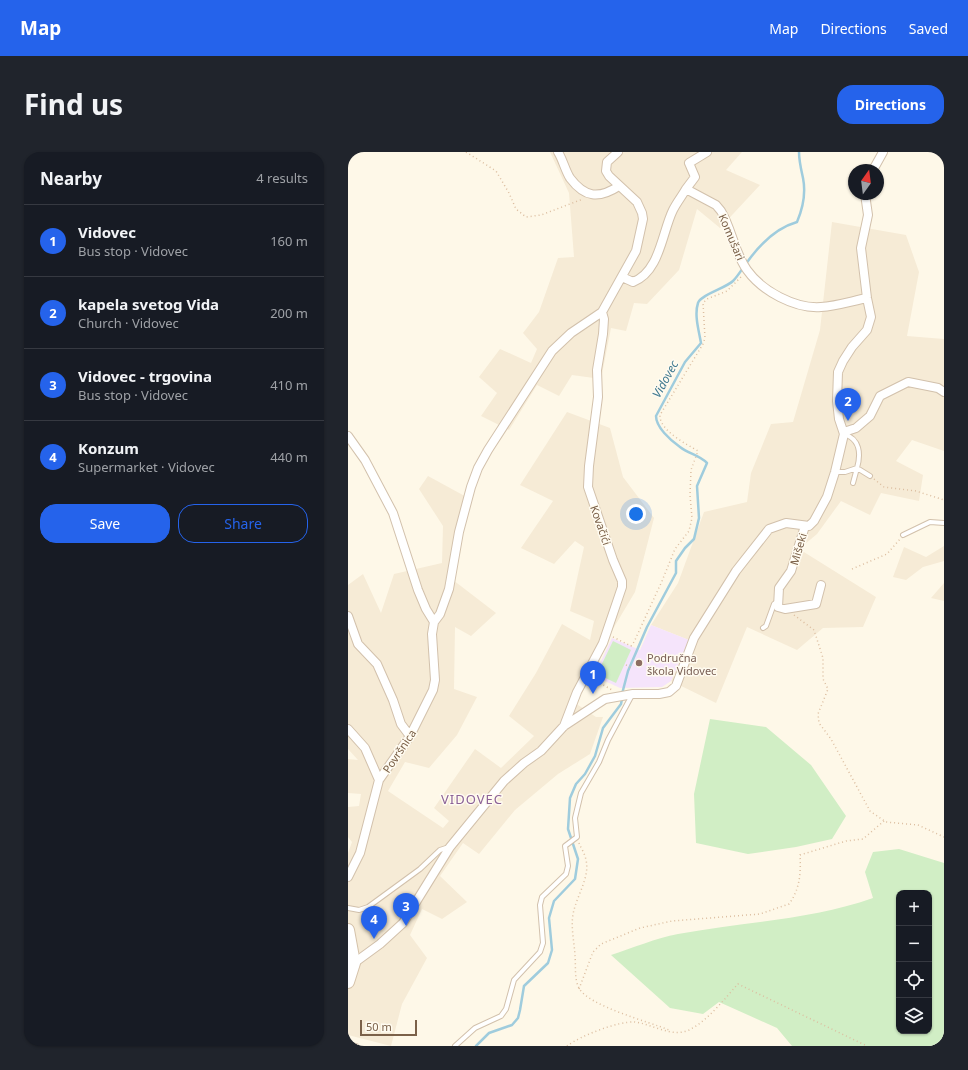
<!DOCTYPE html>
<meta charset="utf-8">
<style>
body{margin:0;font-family:"Noto Sans",sans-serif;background:#20242c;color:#f1f3f6}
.controls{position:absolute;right:12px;bottom:12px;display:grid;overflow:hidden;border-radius:8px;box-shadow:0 1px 3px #0004}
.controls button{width:36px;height:36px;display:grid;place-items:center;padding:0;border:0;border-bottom:1px solid #363941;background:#171b24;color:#f1f3f6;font:20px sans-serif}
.compass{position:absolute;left:500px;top:12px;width:36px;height:36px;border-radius:50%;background:#171b24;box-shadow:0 1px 3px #0004;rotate:14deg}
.scale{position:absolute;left:12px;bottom:10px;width:57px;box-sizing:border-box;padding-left:4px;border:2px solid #7b6149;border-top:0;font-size:11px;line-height:14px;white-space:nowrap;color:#7b6149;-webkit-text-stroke:3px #fffbf0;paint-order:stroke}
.you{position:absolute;left:288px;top:362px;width:14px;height:14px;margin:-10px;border:3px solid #fff;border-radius:50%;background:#1a73e8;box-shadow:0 0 0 6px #1a73e833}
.badge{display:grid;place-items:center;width:26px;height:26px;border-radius:50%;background:#2563eb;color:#fff;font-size:13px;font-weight:700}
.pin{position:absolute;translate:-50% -33px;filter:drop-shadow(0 1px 2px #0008)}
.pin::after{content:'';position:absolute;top:21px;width:14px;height:12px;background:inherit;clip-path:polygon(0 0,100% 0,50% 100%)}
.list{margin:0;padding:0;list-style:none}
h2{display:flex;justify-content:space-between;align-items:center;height:52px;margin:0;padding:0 16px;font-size:17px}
h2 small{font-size:13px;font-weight:400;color:#9ea1a6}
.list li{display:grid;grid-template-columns:26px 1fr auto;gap:12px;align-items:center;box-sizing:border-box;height:72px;padding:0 16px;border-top:1px solid #363941}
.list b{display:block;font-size:15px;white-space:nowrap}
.list p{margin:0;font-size:13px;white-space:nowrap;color:#9ea1a6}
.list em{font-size:13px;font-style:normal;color:#9ea1a6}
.actions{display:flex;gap:8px;padding:12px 16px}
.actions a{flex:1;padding:9px 0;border:1px solid #2563eb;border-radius:16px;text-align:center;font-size:14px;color:#2563eb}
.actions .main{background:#2563eb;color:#fff}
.icon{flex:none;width:22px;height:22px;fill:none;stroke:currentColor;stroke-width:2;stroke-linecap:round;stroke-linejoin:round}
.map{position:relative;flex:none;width:596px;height:894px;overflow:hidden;border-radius:16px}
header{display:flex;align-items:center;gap:24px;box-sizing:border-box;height:56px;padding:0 20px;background:#2563eb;color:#fff}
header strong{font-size:19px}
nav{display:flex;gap:22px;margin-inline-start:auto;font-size:14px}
.intro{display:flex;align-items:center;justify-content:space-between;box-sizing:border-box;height:96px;padding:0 24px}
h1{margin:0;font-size:28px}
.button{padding:10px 18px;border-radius:16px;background:#2563eb;color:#fff;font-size:14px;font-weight:700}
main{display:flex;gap:24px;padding:0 24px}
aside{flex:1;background:#171b24;border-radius:16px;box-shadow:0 1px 3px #0004}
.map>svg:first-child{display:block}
.residential{fill:#f6ebd6}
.education{fill:#f5e4fb}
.green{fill:#d1eec5;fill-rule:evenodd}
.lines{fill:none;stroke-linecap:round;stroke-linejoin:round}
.stream{stroke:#9fccdd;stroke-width:2.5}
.lane-casing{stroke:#d2c1ac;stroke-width:6}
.street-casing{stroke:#d2c1ac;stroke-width:10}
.secondary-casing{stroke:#d5c2aa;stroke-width:14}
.path{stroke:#dcbea0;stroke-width:1.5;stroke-dasharray:1 3;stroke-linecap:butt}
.lane{stroke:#fff;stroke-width:4}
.street{stroke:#fff;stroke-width:8}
.secondary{stroke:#fff;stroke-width:12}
.education-dot{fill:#8d6e63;stroke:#fffbf0;stroke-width:1.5}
.labels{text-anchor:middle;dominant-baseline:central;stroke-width:3;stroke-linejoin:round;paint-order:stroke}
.street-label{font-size:11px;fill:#7b6149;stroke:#fffbf0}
.education-label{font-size:11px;fill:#785e54;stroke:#fffbf0;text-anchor:start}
.water-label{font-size:12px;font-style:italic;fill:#417a90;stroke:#fffbf0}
.quarter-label{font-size:13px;letter-spacing:1px;fill:#8b6197;stroke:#fffbf0}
</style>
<header>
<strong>Map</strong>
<nav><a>Map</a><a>Directions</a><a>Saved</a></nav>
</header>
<div class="intro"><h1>Find us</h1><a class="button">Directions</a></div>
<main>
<aside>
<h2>Nearby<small>4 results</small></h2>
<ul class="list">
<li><span class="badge">1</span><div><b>Vidovec</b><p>Bus stop · Vidovec</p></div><em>160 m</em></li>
<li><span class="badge">2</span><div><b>kapela svetog Vida</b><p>Church · Vidovec</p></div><em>200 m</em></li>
<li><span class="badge">3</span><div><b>Vidovec - trgovina</b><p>Bus stop · Vidovec</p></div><em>410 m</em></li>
<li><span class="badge">4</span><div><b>Konzum</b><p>Supermarket · Vidovec</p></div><em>440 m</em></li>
</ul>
<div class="actions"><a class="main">Save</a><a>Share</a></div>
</aside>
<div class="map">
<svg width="596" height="894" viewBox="0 0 596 894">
<rect width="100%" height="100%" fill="#fef8e8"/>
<path class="residential" d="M 202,0 L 394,0 L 378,18 L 412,33 L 372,76 L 349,57 L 331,118 L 299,152 L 286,151 L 278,179 L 263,176 L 253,227 L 224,223 L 211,244 L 189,233 L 161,278 L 133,264 L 149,241 L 131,225 L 152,197 L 183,211 L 189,197 L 175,181 L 191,160 L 210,106 L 226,105 L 221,41 Z
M 484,70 L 558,83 L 571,120 L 559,184 L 596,187 L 596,299 L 564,288 L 548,309 L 575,323 L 571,349 L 533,341 L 522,363 L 493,349 L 469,382 L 451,397 L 528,445 L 515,475 L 475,476 L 449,498 L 399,475 L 368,551 L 323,529 L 341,488 L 303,473 L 330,431 L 356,360 L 399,350 L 403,321 L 423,272 L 445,270 L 472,178 Z
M 219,260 L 262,276 L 275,325 L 306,366 L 287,440 L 259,487 L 227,551 L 248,565 L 255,565 L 242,602 L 210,622 L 167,658 L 131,702 L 115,691 L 92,724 L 119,750 L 94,767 L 74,757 L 62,783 L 79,806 L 54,852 L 43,894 L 0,883 L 0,701 L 4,690 L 0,685 L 0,655 L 11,654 L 13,642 L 0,641 L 0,607 L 10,608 L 0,597 L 0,433 L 15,422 L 33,461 L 46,422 L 94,411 L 95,374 L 71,337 L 80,324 L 124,348 L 110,394 L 105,428 L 148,461 L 123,484 L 107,475 L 106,537 L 129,545 L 109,583 L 81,616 L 57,610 L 40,639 L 95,676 L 101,669 L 86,656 L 127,597 L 153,616 L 186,584 L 161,564 L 188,521 L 214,472 L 242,488 L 246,469 L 222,459 L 236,395 L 227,389 L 206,412 L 173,396 L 205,349 L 172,333 Z
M 596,394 L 596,409 L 575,415 L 558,428 L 545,425 L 556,395 L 578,405 Z
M 596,431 L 596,449 L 583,446 Z"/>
<path class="education" d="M 303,473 L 341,488 L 323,529 L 314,535 L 272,536 L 246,524 L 264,486 L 292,498 Z"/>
<path class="green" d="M 265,489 L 283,498 L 268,531 L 249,522 Z
M 362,567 L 418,575 L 463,613 L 498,664 L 484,687 L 448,695 L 400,702 L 348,691 L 346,642 Z
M 551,697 L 596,711 L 596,894 L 444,894 L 429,876 L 371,850 L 355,862 L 322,856 L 263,803 C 285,796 308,786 330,782 C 395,770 463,768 525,746 L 517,720 L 525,700 ZM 551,741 L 581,741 L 581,879 L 551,879 Z"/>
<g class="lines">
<path class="stream" d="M 274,542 L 280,519 L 299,475 L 328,421 L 328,409 L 337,396 L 346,387 L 351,366 L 349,334 L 359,311 C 351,303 341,302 332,295 C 322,288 308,275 308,264 L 337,210 L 353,191 C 351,179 346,163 350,151 C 352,143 378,136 385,129 C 391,123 395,115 400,109 C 413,91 428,76 449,70 C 455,56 458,41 455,26 C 453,17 451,9 451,0
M 128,894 L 141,881 L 164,873 L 170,866 L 172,858 L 176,834 L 200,811 L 204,798 L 201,766 L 206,749 L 227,727 L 230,707 L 220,677 L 222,646 L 228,632 L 237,622 L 247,604 L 255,576 L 273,552 L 274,547"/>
<defs>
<path id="lane" d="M 487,320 L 497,320 L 509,316 C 513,302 512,287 496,282
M 505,331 L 509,316 L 522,324
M 555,383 L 582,370 L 596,371
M 415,476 L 418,474 L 426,452 L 429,450
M 0,756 L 11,758 L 20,755 L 72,717 L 92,698 L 101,695
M 0,893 L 8,894
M 107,894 L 127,876 L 153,864 L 158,857 L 166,828 L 192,800 L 195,791 L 192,753 L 194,745 L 218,722 L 220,714 L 217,694 L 229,685 L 227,666 L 233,641 L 251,610 L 260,588 L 284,543"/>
<path id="street" d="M 210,0 C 215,8 217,18 222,26 C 237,46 251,47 271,34
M 525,18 L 535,0
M 338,37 L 347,25 L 341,11 L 359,0
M 274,125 L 285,130 C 312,120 314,80 325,58 C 329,50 334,44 338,37 L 368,53 L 373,59 C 384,77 386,100 399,118 C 414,139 447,157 473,155 C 488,154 504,149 519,146
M 496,280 L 508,276 L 522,264 L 532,244 L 560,230 L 590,236 L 596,240
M 0,284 L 17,308 L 45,361 L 70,438 L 78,457 L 86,470
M 457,374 L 443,419 L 431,436 L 430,455 L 437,457 L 468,452 L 473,433
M 0,464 L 10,492 L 29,512 L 45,548 L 53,572 L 62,584
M 216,574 L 229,540 L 255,491 L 274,435 L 274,429 L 265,408 L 240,335 L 241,314 L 250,245 L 249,218 L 255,182 L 256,167 L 254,160
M 0,577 L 17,596 L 31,628
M 0,725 L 12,701 L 31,628 L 62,584 L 85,538 L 87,528 L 84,482 L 86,470 L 92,462 L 101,437 L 111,380 L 123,335 L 130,316 L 140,298 L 204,199 L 223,181 L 254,160 L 288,99 L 295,67 L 294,61 L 289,50 L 261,24 L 258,19 L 259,10 L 270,0
M 6,811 L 32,792 L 55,771 L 102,695 L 156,629 L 176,611 L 193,599 L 216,574 L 257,547 L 285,542 L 311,542 L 321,540 L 328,534 L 346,486 L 388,419 L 421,377 L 438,371 L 461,374 L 466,369 L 479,345 L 487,320 L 496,282 L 491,267 L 489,249 L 490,220 L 495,209 L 504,195 L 519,178 L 523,165 L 519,146 L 513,96 L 520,63 L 517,42"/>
<path id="secondary" d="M 0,778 L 6,811 L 0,830"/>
</defs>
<use href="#lane" class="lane-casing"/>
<use href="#street" class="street-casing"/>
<use href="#secondary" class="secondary-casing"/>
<path class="path" d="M 118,0 L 148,19 L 161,41 L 168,57 L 178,65 L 193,63 L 235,47
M 526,327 L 536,335 L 568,339 L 596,348
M 504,417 L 539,402 L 552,387
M 446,463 L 466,478 L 475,506 L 475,527 L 480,537 L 470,562 L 471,571 L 483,587 L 522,659 L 538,670 L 570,673 L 596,685
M 265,485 L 283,494 L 286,490 L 314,429 L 327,397 L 341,379 L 344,366 L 342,343 L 343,318 L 350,299 C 338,292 311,278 312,263 L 355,192 L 357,186 L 355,151 L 359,147 L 379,139 L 394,124
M 278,513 L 284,516
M 245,527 L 264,538
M 231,691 C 233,696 237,702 238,708 C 242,724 230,742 226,758 C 222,772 226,788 227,803 C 228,813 226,827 231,836 C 240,854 302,870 321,878
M 231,837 L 245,800 L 253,792 L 292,776 L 324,769 L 412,762 L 441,752 C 452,737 453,721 452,703 L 498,689 L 515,687 L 536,669
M 219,894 C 232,884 270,869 287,870 C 304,872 324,886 341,878 C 361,868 376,847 390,832 L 519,894"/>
<use href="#lane" class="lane"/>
<use href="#street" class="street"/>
<use href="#secondary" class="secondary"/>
</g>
<circle class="education-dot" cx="291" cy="511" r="4"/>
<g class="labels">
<g class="street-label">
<text transform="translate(384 85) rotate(67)">Komušari</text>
<text transform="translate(253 373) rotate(71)">Kovačići</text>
<text transform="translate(450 397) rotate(-73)">Mišeki</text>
<text transform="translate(51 599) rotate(-56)">Površnica</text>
</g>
<g class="education-label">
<text x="299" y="505">Područna<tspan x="299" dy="13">škola Vidovec</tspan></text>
</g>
<g class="water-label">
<text transform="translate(317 227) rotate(-61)">Vidovec</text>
</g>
<g class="quarter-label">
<text x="124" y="647">VIDOVEC</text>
</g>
</g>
</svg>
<div class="controls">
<button>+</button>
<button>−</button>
<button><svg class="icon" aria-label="locate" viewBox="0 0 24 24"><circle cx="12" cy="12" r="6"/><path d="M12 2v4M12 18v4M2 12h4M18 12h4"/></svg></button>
<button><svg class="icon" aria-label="layers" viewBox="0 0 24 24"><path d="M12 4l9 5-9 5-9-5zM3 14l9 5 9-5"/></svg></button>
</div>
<svg class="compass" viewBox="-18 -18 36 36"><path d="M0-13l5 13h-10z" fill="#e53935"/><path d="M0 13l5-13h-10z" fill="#9ea1a6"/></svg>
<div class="scale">50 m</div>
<div class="you"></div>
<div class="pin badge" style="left:245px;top:542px">1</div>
<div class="pin badge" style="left:500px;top:269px">2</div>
<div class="pin badge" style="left:58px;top:774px">3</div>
<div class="pin badge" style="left:26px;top:787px">4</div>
</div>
</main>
